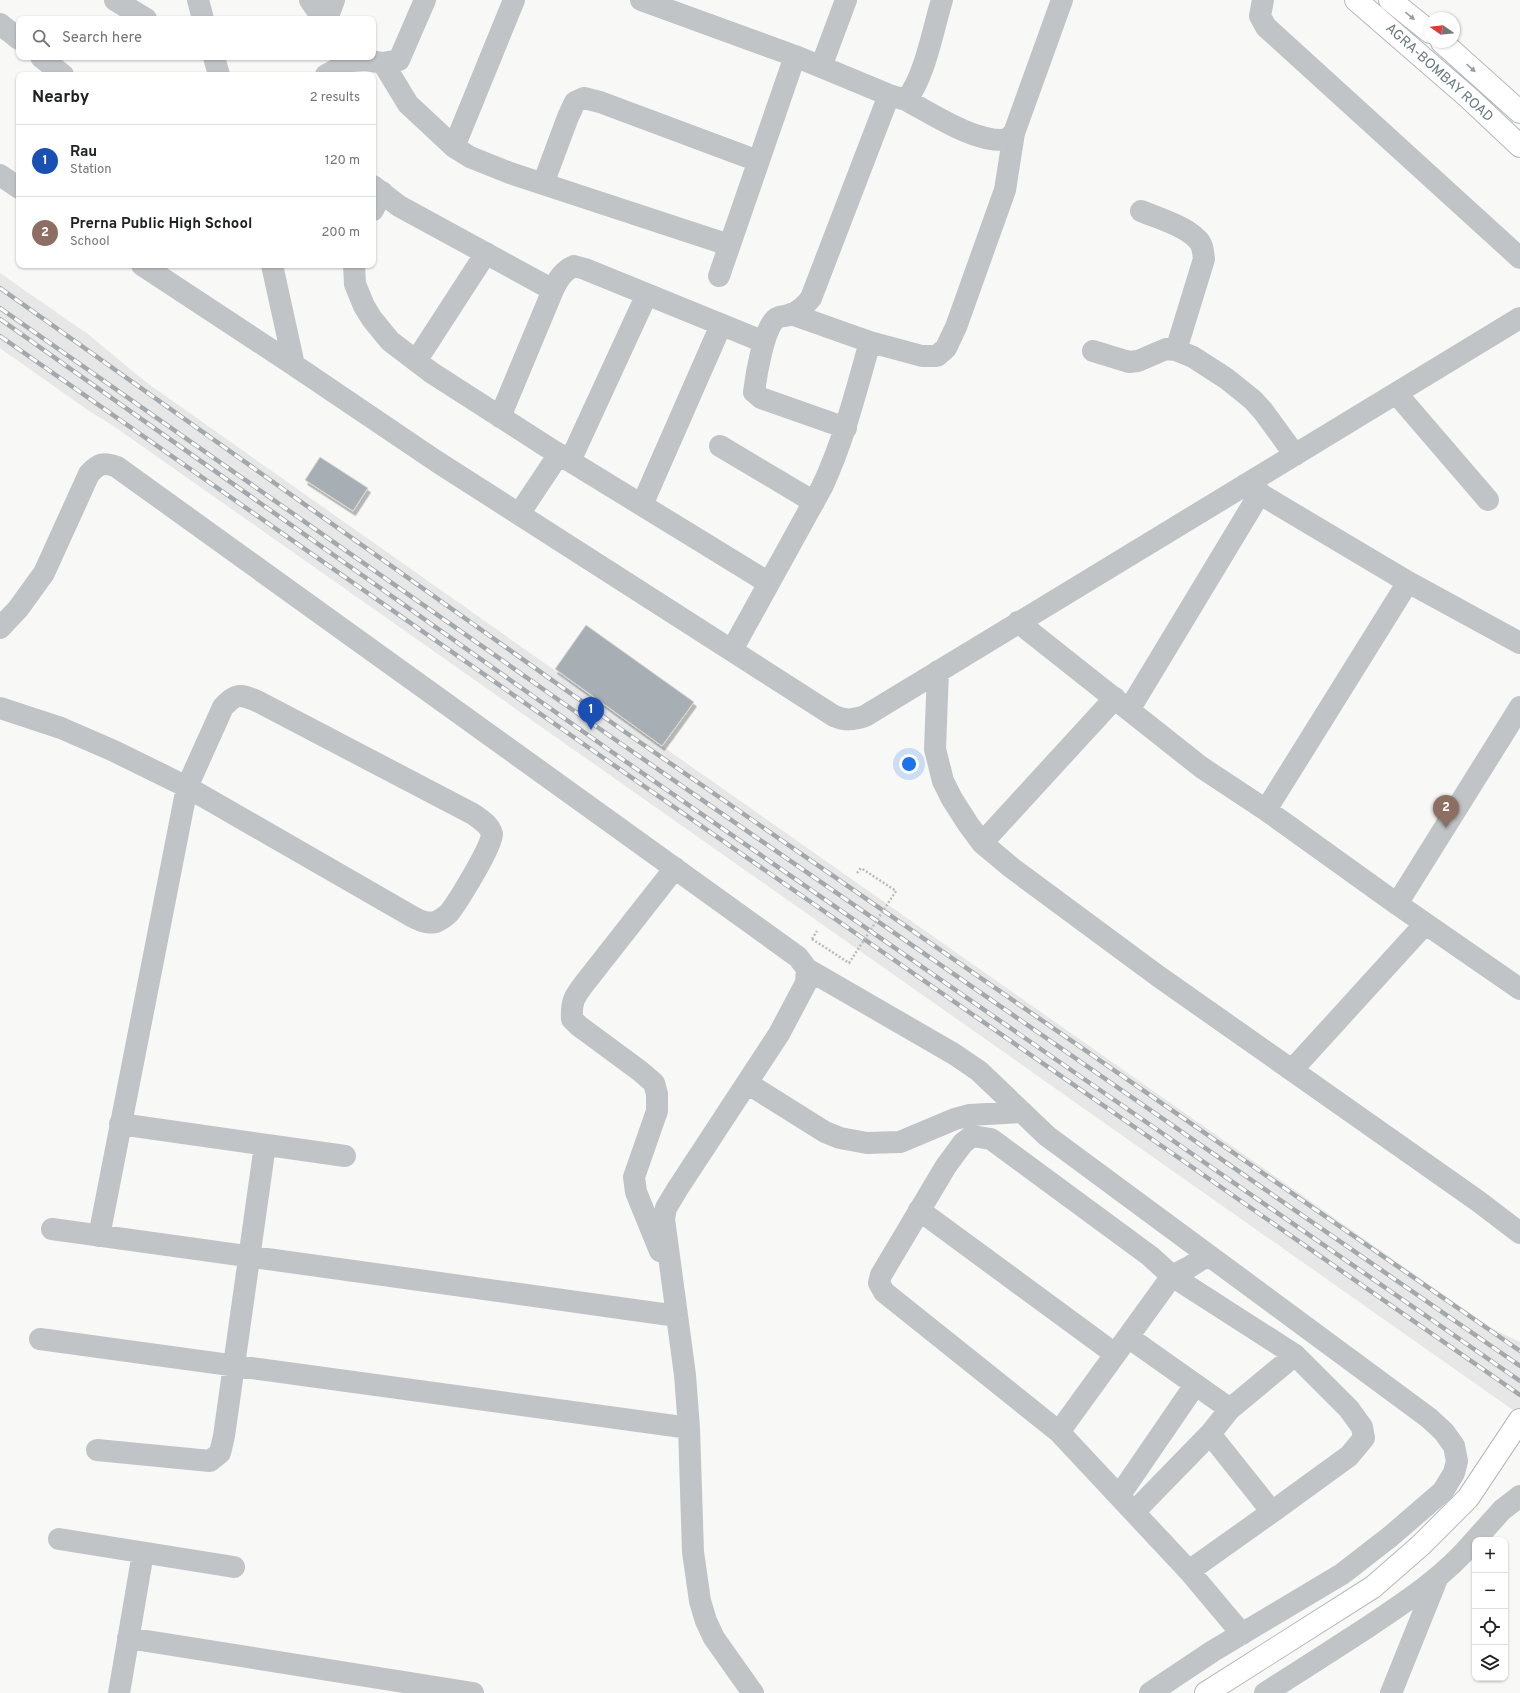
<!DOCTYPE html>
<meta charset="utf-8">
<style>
body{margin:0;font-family:Overpass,sans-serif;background:#f2f2f2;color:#202124}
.controls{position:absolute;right:12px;bottom:12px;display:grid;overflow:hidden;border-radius:8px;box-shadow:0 1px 3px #0004}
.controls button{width:36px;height:36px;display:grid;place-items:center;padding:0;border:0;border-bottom:1px solid #e0e0e0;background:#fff;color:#202124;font:20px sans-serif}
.compass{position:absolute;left:1424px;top:12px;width:36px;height:36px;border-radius:50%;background:#fff;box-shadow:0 1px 3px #0004;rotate:284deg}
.you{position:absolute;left:909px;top:764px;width:14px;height:14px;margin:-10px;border:3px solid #fff;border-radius:50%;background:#1a73e8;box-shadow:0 0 0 6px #1a73e833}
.badge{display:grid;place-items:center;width:26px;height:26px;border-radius:50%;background:#7c3aed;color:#fff;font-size:13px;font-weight:700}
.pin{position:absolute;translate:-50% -33px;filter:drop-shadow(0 1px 2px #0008)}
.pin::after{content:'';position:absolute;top:21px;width:14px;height:12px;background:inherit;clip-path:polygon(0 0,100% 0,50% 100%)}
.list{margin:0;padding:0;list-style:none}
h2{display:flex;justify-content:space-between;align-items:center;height:52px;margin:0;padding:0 16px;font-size:17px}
h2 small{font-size:13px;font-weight:400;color:#757577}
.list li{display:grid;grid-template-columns:26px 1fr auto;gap:12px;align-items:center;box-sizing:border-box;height:72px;padding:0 16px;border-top:1px solid #e0e0e0}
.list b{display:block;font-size:15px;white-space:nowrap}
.list p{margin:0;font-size:13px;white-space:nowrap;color:#757577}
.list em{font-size:13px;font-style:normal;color:#757577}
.icon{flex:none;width:22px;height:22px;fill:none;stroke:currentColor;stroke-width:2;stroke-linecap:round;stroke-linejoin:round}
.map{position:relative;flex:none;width:1520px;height:1693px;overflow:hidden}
.search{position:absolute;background:#fff;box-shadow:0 1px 3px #0004;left:16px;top:16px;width:360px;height:44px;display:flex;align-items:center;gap:10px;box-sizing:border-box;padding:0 14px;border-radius:8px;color:#757577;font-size:15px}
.panel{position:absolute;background:#fff;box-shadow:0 1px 3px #0004;left:16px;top:72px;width:360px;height:196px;border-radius:8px}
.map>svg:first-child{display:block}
.built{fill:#e6e7e6}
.building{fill:#a8afb4;stroke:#dadad8;filter:url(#shadow)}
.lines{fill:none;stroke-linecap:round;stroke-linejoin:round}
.major-casing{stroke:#b4b8bb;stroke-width:24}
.path{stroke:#babdbf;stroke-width:2.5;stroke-dasharray:2 2;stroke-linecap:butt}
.minor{stroke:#c0c4c7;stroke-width:22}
.major{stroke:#fff;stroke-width:22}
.rail-casing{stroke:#a2a8ac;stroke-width:4.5}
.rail{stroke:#fff;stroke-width:3;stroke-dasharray:9;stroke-linecap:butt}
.path-bridge{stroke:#babdbf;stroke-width:2.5;stroke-dasharray:2 2;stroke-linecap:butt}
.oneway{fill:#949ea4}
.labels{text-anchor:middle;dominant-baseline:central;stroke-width:4;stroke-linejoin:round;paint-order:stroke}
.street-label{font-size:14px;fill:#66757d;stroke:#fff}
</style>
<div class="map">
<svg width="1520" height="1693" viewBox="0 0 1520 1693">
<defs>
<filter id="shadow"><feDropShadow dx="2.5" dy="4.5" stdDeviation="0" flood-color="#0004"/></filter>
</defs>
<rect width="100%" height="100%" fill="#f8f8f6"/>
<path class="built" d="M 0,273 L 89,335 L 147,383 L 662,746 L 1491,1328 L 1520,1342 L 1520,1415 L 112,425 L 89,411 L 0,348 Z"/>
<path class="building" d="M 320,457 L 368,488 L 353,511 L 305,480 Z
M 586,625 L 694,702 L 662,746 L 555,669 Z"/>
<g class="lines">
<defs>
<path id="major" d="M 1356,0 L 1469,98 L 1520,146
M 1390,0 L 1430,32
M 1442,42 L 1520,112
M 1206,1693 L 1373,1587 L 1421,1545 L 1468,1498 L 1520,1420"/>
</defs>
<use href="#major" class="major-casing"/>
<path class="path" d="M 857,873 L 861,868
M 812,939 L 817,931"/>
<path class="minor" d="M 115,0 L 146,19
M 198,0 L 203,19
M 310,0 L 323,19
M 641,0 L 795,56 L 889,95 L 906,100 C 925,77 933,29 942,0
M 1263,0 L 1260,16 L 1266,27 L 1520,258
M 327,19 L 334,0
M 0,24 L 19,39
M 41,57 L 63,75
M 214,57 L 219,75
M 383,63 L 408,104 L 454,147 L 470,157 L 510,173 L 729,245
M 821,67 L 846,0
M 326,75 L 351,61 L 365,60 L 383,63 L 399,60 L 425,0
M 906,100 C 934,115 974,142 1006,140 L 1014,133 L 1062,0
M 454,147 L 514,0
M 0,175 L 19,188
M 543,184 L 568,117 L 575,102 L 584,98 L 600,102 L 758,161
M 373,186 L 399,206 L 553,290
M 373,210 L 382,192
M 1141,211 C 1158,218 1185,226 1197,239 C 1203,244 1203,252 1204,259 L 1176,350
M 142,265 L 294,365 L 436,461 L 834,716 C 846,721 853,720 865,716 L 1520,318
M 272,265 L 294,365
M 354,265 L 355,284 L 364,306 L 372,319 L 390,341 L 432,373 L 552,450 L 769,583
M 719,276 L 795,56
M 791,314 L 870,342 L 922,356 L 937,356 L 946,348 L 956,327 L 1005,190 L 1014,133
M 1093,351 L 1129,362 L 1138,361 L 1166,349 L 1176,350 L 1193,357 L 1227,379 L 1253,400 L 1263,411 L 1295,455
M 416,361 L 486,253
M 1396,393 L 1488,500
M 500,417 L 553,290 C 558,279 563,271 574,266 L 585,269 L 764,342
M 846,428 L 761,398 L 754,392 C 756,376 764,325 777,318 C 780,316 785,316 789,315 C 799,312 805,306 811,298 L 889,95
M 720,446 L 814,502
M 570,461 L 647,294
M 1245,485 L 1408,582 L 1520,643
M 642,505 L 721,325
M 519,514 L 559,454
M 1018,622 L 1201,767 L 1266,810 L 1397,904 L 1520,989
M 0,628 L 18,609 L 44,573 L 89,474 C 99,463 104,462 117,467 L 798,957 L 807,969 L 806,983 L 779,1034 L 678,1188 L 666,1208 L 664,1219 L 685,1375 L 689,1428 L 693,1552 L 700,1601 L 706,1621 L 714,1638 L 753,1693
M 732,650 L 822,487 C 844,440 856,391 870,342
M 938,671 L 935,749 L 943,781 L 952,799 L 968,824 L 982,843 L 1012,868 L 1158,976 L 1478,1201 L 1520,1233
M 0,708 L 61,728 L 114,751 L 187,787 L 413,917 C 421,921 427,924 436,922 C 440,920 446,916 449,913 C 457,903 493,845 492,834 C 490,825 480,819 473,814 L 257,701 C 239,694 237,693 223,707 L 187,787 L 99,1236
M 1129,710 L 1260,493
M 1266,810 L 1408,582
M 982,843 L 1115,698
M 1397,904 L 1520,707
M 807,969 L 954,1054 L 979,1071 L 1047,1136 L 1429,1418 L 1444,1432 L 1454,1446 L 1457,1461 L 1454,1473 L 1443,1491 L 1391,1536 L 1342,1574 L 1213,1651 L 1150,1693
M 1292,1070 L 1425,924
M 747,1083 L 825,1132 L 840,1138 L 867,1143 L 900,1142 L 955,1119 L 970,1115 L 1020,1112
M 120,1124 L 345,1156
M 919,1210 L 1115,1354
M 52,1229 L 677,1316
M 660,1251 L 636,1192 L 634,1177 L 657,1111 L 657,1094 L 654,1083 L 640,1071 L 579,1026 L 572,1019 C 571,1002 574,997 584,984 L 675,868
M 1128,1337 L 1230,1409
M 40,1339 L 689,1428
M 1059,1432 L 1172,1276 L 1295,1355 L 1230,1409 L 1210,1434 L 1134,1512
M 1210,1434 L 1272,1512 L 1189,1571 L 1242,1634
M 97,1450 L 210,1461 L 220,1453 L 224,1436 L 265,1145
M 1119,1496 L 1195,1385
M 1272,1512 L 1349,1456 L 1364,1438 L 1362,1427 L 1349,1409 L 1295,1355
M 59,1539 L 234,1567
M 1475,1540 L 1502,1510 L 1520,1496
M 1189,1571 L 1059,1432 L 884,1292 L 879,1283 L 881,1275 L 887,1265 L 946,1166 L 963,1143 L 972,1136 L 991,1139 L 1150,1256 L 1172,1276 L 1191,1266 L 1208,1255
M 128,1638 L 473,1693
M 119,1693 L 143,1553
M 1265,1693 C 1300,1671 1334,1649 1368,1627 C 1407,1601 1445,1576 1475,1540
M 1391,1693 L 1437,1579"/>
<use href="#major" class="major"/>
<defs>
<path id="rail" d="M 0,288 L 625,732 L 1520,1351
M 0,308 L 620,743 L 1520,1366
M 0,319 L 612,752 L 1520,1381
M 0,336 L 605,759 L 1520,1395"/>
</defs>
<use href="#rail" class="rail-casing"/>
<use href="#rail" class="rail"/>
<path class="path-bridge" d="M 812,939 L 849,963 L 896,891 L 861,868"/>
</g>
<defs><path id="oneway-solid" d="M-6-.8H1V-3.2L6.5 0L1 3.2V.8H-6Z"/></defs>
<g class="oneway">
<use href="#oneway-solid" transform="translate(1410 16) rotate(39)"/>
<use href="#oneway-solid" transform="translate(1471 68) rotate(42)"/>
</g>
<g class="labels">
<g class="street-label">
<text transform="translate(1439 73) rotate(42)">AGRA-BOMBAY ROAD</text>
</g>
</g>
</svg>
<div class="controls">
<button>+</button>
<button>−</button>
<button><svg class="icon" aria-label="locate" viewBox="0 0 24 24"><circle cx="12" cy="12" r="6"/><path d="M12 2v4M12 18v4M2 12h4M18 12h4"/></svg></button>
<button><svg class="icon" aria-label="layers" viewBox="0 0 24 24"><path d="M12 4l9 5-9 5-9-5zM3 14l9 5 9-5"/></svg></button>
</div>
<svg class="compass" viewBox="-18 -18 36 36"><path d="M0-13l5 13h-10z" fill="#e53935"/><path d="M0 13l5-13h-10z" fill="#757577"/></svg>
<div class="you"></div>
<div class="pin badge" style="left:591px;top:730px;background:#1a4fb4">1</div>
<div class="pin badge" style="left:1446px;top:828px;background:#8d6e63">2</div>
<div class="search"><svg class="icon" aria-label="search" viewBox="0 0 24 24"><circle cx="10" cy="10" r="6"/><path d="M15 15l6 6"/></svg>Search here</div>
<section class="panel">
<h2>Nearby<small>2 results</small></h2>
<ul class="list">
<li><span class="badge" style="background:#1a4fb4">1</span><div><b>Rau</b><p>Station</p></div><em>120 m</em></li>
<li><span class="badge" style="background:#8d6e63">2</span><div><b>Prerna Public High School</b><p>School</p></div><em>200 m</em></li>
</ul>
</section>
</div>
